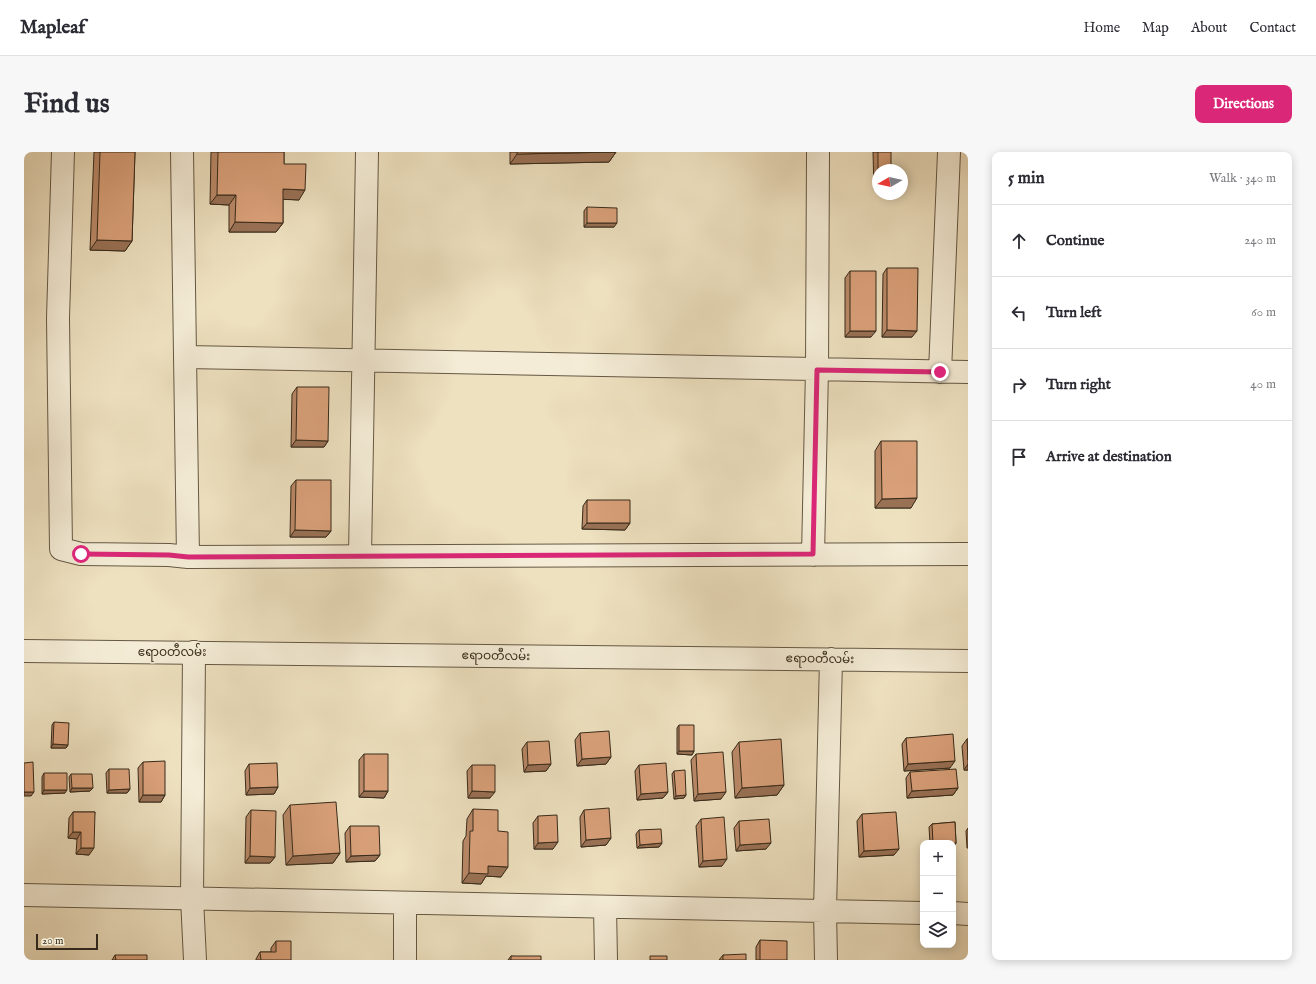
<!DOCTYPE html>
<meta charset="utf-8">
<style>
body{margin:0;font-family:"IM FELL English","Noto Sans Myanmar",serif;background:#f7f7f7;color:#2b2b33}
.controls{position:absolute;right:12px;bottom:12px;display:grid;overflow:hidden;border-radius:8px;box-shadow:0 2px 10px #0003}
.controls button{width:36px;height:36px;display:grid;place-items:center;padding:0;border:0;border-bottom:1px solid #e1e1e2;background:#fff;color:#2b2b33;font:20px sans-serif}
.compass{position:absolute;left:848px;top:12px;width:36px;height:36px;border-radius:50%;background:#fff;box-shadow:0 2px 10px #0003;rotate:261deg}
.scale{position:absolute;left:12px;bottom:10px;width:62px;box-sizing:border-box;padding-left:4px;border:2px solid #372a1a;border-top:0;font-size:11px;line-height:14px;white-space:nowrap;color:#372a1a;-webkit-text-stroke:3px #f4ecd6;paint-order:stroke}
.stop{position:absolute;width:12px;height:12px;margin:-9px;border:3px solid #db2777;border-radius:50%;background:#fff}
.stop.end{background:#db2777;border-color:#fff;box-shadow:0 1px 4px #0008}
.list{margin:0;padding:0;list-style:none}
h2{display:flex;justify-content:space-between;align-items:center;height:52px;margin:0;padding:0 16px;font-size:17px}
h2 small{font-size:13px;font-weight:400;color:#7c7c81}
.list li{display:grid;grid-template-columns:26px 1fr auto;gap:12px;align-items:center;box-sizing:border-box;height:72px;padding:0 16px;border-top:1px solid #e1e1e2}
.list b{display:block;font-size:15px;white-space:nowrap}
.list em{font-size:13px;font-style:normal;color:#7c7c81}
.icon{flex:none;width:22px;height:22px;fill:none;stroke:currentColor;stroke-width:2;stroke-linecap:round;stroke-linejoin:round}
.map{position:relative;flex:none;width:944px;height:808px;overflow:hidden;border-radius:8px}
header{display:flex;align-items:center;gap:24px;box-sizing:border-box;height:56px;padding:0 20px;background:#fff;border-bottom:1px solid #e1e1e2}
header strong{font-size:19px}
nav{display:flex;gap:22px;margin-inline-start:auto;font-size:14px}
.intro{display:flex;align-items:center;justify-content:space-between;box-sizing:border-box;height:96px;padding:0 24px}
h1{margin:0;font-size:28px}
.button{padding:10px 18px;border-radius:8px;background:#db2777;color:#fff;font-size:14px;font-weight:700}
main{display:flex;gap:24px;padding:0 24px}
aside{flex:1;background:#fff;border-radius:8px;box-shadow:0 2px 10px #0003}
.map>svg:first-child{display:block}
.lines{fill:none;stroke-linecap:round;stroke-linejoin:round}
.minor-casing{stroke:#655844;stroke-width:24}
.minor{stroke:#f4ecd6;stroke-width:22}
.wall{fill:#bb8a69;stroke:#372a1a}
.shaded-wall{fill:#997155;stroke:#372a1a}
.building{fill:#daa17a;stroke:#372a1a}
.route{stroke:#db2777;stroke-width:5}
.labels{text-anchor:middle;dominant-baseline:central;stroke-width:3;stroke-linejoin:round;paint-order:stroke}
.street-label{font-size:12px;fill:#372a1a;stroke:#f4ecd6}
</style>
<header>
<strong>Mapleaf</strong>
<nav><a>Home</a><a>Map</a><a>About</a><a>Contact</a></nav>
</header>
<div class="intro"><h1>Find us</h1><a class="button">Directions</a></div>
<main>
<div class="map">
<svg width="944" height="808" viewBox="0 0 944 808">
<rect width="100%" height="100%" fill="#eee1c0"/>
<filter id="stains"><feTurbulence type="fractalNoise" baseFrequency=".005" numOctaves="4"/><feColorMatrix values="0 0 0 0 .2 0 0 0 0 .09 0 0 0 0 .02 0 0 0 .5 -.17"/></filter>
<radialGradient id="worn" r=".72"><stop offset=".6" stop-color="#630" stop-opacity="0"/><stop offset="1" stop-color="#630" stop-opacity=".3"/></radialGradient>
<g class="lines">
<defs>
<path id="minor" d="M 39,0 L 34,166 L 37,397 L 57,402 L 145,403 L 164,405
M 158,0 L 164,405 L 944,402
M 161,205 L 944,220
M 916,220 L 925,0
M 789,403 L 793,217 L 794,0
M 336,404 L 343,0
M 0,499 L 944,509
M 170,500 L 168,746 L 171,808
M 0,743 L 899,761
M 381,751 L 381,808
M 581,755 L 582,808
M 929,761 L 944,762
M 802,808 L 801,759 L 807,507"/>
</defs>
<use href="#minor" class="minor-casing"/>
<use href="#minor" class="minor"/>
</g>
<path class="wall" d="M 70,0 L 111,0 L 108,89 L 101,99 L 66,98 Z
M 187,0 L 260,0 L 260,12 L 275,48 L 259,47 L 259,71 L 252,80 L 205,80 L 205,53 L 186,52 Z
M 486,0 L 592,0 L 585,10 L 486,12 Z
M 849,0 L 867,0 L 854,18 L 854,37 L 850,37 Z
M 563,55 L 590,75 L 560,75 L 560,59 Z
M 863,116 L 888,185 L 858,185 L 859,122 Z
M 826,119 L 847,185 L 821,185 L 821,126 Z
M 273,235 L 304,289 L 300,295 L 267,295 L 268,242 Z
M 857,289 L 887,356 L 851,356 L 851,299 Z
M 272,328 L 307,379 L 302,385 L 266,385 L 267,334 Z
M 563,348 L 606,371 L 601,378 L 558,377 L 559,354 Z
M 30,570 L 44,593 L 42,596 L 27,596 L 28,573 Z
M 655,573 L 670,599 L 668,603 L 653,602 L 653,576 Z
M 556,581 L 587,605 L 582,612 L 553,614 L 551,588 Z
M 882,586 L 926,616 L 880,619 L 878,592 Z
M 943,587 L 944,587 L 944,618 L 940,618 L 938,594 Z
M 503,590 L 527,612 L 522,619 L 500,620 L 498,597 Z
M 715,590 L 760,633 L 753,643 L 711,646 L 708,600 Z
M 340,602 L 364,639 L 360,646 L 335,645 L 335,608 Z
M 672,602 L 697,647 L 670,649 L 667,608 Z
M 119,610 L 141,643 L 137,650 L 115,650 L 114,616 Z
M 225,612 L 254,635 L 250,642 L 222,643 L 221,619 Z
M 448,613 L 466,646 L 444,646 L 443,619 Z
M 615,613 L 644,640 L 639,646 L 613,648 L 611,619 Z
M 85,617 L 106,637 L 103,641 L 83,641 L 82,621 Z
M 650,619 L 662,643 L 660,646 L 650,647 L 648,622 Z
M 886,620 L 934,636 L 929,643 L 883,646 L 882,626 Z
M 20,621 L 41,641 L 18,642 L 18,625 Z
M 47,622 L 66,639 L 46,640 L 45,625 Z
M 266,653 L 316,701 L 309,711 L 262,713 L 259,663 Z
M 449,657 L 474,679 L 477,725 L 462,724 L 457,732 L 438,731 L 439,689 L 442,684 L 443,667 Z
M 227,658 L 251,705 L 246,711 L 221,711 L 222,665 Z
M 560,658 L 587,686 L 582,693 L 557,695 L 556,665 Z
M 49,660 L 71,660 L 65,703 L 52,702 L 53,687 L 44,686 L 45,666 Z
M 838,662 L 870,703 L 835,705 L 833,669 Z
M 514,664 L 529,697 L 510,697 L 509,671 Z
M 677,667 L 698,714 L 675,715 L 672,674 Z
M 715,669 L 742,697 L 712,699 L 710,676 Z
M 931,670 L 932,691 L 930,694 L 929,694 L 929,691 L 906,691 L 905,675 L 908,672 Z
M 326,674 L 356,703 L 351,709 L 322,710 L 321,681 Z
M 944,676 L 944,696 L 943,696 L 942,679 Z
M 615,678 L 638,691 L 635,695 L 613,696 L 612,682 Z
M 736,788 L 763,808 L 732,808 L 732,795 Z
M 252,789 L 267,808 L 232,808 L 232,807 L 236,800 L 247,800 L 247,796 Z
M 91,803 L 92,808 L 88,808 Z
M 699,803 L 722,808 L 695,808 Z
M 487,804 L 517,808 L 484,808 Z"/>
<path class="shaded-wall" d="M 592,0 L 585,10 L 486,12 L 493,2 Z
M 854,31 L 854,37 L 850,37 Z
M 259,37 L 281,38 L 275,48 L 252,47 Z
M 193,43 L 212,43 L 205,53 L 186,52 Z
M 211,70 L 259,71 L 252,80 L 205,80 Z
M 563,71 L 593,71 L 590,75 L 560,75 Z
M 73,88 L 108,89 L 101,99 L 66,98 Z
M 863,178 L 893,179 L 888,185 L 858,185 Z
M 826,179 L 852,179 L 847,185 L 821,185 Z
M 272,288 L 304,289 L 300,295 L 267,295 Z
M 893,346 L 887,356 L 851,356 L 858,347 Z
M 563,371 L 606,371 L 601,378 L 558,377 Z
M 271,378 L 307,379 L 302,385 L 266,385 Z
M 29,592 L 44,593 L 42,596 L 27,596 Z
M 655,599 L 670,599 L 668,603 L 653,602 Z
M 587,605 L 582,612 L 553,614 L 558,607 Z
M 931,609 L 926,616 L 880,619 L 884,612 Z
M 527,612 L 522,619 L 500,620 L 504,613 Z
M 944,612 L 944,618 L 940,618 Z
M 760,633 L 753,643 L 711,646 L 718,636 Z
M 254,635 L 250,642 L 222,643 L 226,636 Z
M 48,636 L 69,636 L 66,639 L 46,640 Z
M 934,636 L 929,643 L 883,646 L 888,639 Z
M 106,637 L 103,641 L 83,641 L 85,638 Z
M 20,638 L 43,638 L 41,641 L 18,642 Z
M 340,639 L 364,639 L 360,646 L 335,645 Z
M 448,639 L 471,640 L 466,646 L 444,646 Z
M 0,640 L 10,640 L 7,644 L 0,644 Z
M 644,640 L 639,646 L 613,648 L 617,642 Z
M 702,640 L 697,647 L 670,649 L 674,642 Z
M 119,643 L 141,643 L 137,650 L 115,650 Z
M 662,643 L 660,646 L 650,647 L 652,644 Z
M 49,680 L 57,680 L 53,687 L 44,686 Z
M 587,686 L 582,693 L 557,695 L 562,688 Z
M 534,690 L 529,697 L 510,697 L 514,691 Z
M 638,691 L 635,695 L 613,696 L 616,693 Z
M 747,691 L 742,697 L 712,699 L 716,693 Z
M 929,691 L 932,691 L 930,694 L 929,694 Z
M 57,696 L 70,696 L 65,703 L 52,702 Z
M 875,697 L 870,703 L 835,705 L 840,699 Z
M 316,701 L 309,711 L 262,713 L 269,704 Z
M 356,703 L 351,709 L 322,710 L 327,704 Z
M 226,704 L 251,705 L 246,711 L 221,711 Z
M 703,707 L 698,714 L 675,715 L 679,709 Z
M 464,714 L 484,715 L 477,725 L 462,724 L 457,732 L 438,731 L 445,721 Z"/>
<path class="building" d="M 76,0 L 111,0 L 108,89 L 73,88 Z
M 194,0 L 260,0 L 260,12 L 282,12 L 281,38 L 259,37 L 259,71 L 211,70 L 212,43 L 193,43 Z
M 493,0 L 592,0 L 493,2 Z
M 854,0 L 867,0 L 867,18 L 854,18 Z
M 563,55 L 593,56 L 593,71 L 563,71 Z
M 863,116 L 894,116 L 893,179 L 863,178 Z
M 826,119 L 852,119 L 852,179 L 826,179 Z
M 273,235 L 305,235 L 304,289 L 272,288 Z
M 857,289 L 893,289 L 893,346 L 858,347 Z
M 272,328 L 307,328 L 307,379 L 271,378 Z
M 563,348 L 606,348 L 606,371 L 563,371 Z
M 30,570 L 45,571 L 44,593 L 29,592 Z
M 655,573 L 670,573 L 670,599 L 655,599 Z
M 585,579 L 587,605 L 558,607 L 556,581 Z
M 929,582 L 931,609 L 884,612 L 882,586 Z
M 757,587 L 760,633 L 718,636 L 715,590 Z
M 943,587 L 944,587 L 944,608 Z
M 525,589 L 527,612 L 504,613 L 503,590 Z
M 699,600 L 702,640 L 674,642 L 672,602 Z
M 340,602 L 364,602 L 364,639 L 340,639 Z
M 141,609 L 141,643 L 119,643 L 119,610 Z
M 9,610 L 10,640 L 0,640 L 0,611 Z
M 253,611 L 254,635 L 226,636 L 225,612 Z
M 642,611 L 644,640 L 617,642 L 615,613 Z
M 448,613 L 471,613 L 471,640 L 448,639 Z
M 85,617 L 105,617 L 106,637 L 85,638 Z
M 932,617 L 934,636 L 888,639 L 886,620 Z
M 661,618 L 662,643 L 652,644 L 650,619 Z
M 20,621 L 43,621 L 43,638 L 20,638 Z
M 47,622 L 68,622 L 69,636 L 48,636 Z
M 312,650 L 316,701 L 269,704 L 266,653 Z
M 585,656 L 587,686 L 562,688 L 560,658 Z
M 449,657 L 474,658 L 474,679 L 484,680 L 484,715 L 464,714 L 464,722 L 445,721 L 446,679 L 449,679 Z
M 227,658 L 252,659 L 251,705 L 226,704 Z
M 49,660 L 71,660 L 70,696 L 57,696 L 57,680 L 49,680 Z
M 872,660 L 875,697 L 840,699 L 838,662 Z
M 533,663 L 534,690 L 514,691 L 514,664 Z
M 700,665 L 703,707 L 679,709 L 677,667 Z
M 745,667 L 747,691 L 716,693 L 715,669 Z
M 931,670 L 932,691 L 909,691 L 908,672 Z
M 326,674 L 355,674 L 356,703 L 327,704 Z
M 637,677 L 638,691 L 616,693 L 615,678 Z
M 736,788 L 763,789 L 763,808 L 736,808 Z
M 252,789 L 267,789 L 267,808 L 237,808 L 236,800 L 252,800 Z
M 722,802 L 722,808 L 699,808 L 699,803 Z
M 91,803 L 123,803 L 123,808 L 92,808 Z
M 487,804 L 517,804 L 517,808 L 487,808 Z
M 626,804 L 643,804 L 643,808 L 626,808 Z"/>
<g class="lines">
<path class="route" d="M 57,402 L 145,403 L 164,405 L 789,402 L 793,218 L 916,220"/>
</g>
<g class="labels">
<g class="street-label">
<text x="148" y="500">ဧရာဝတီလမ်း</text>
<text transform="translate(472 504) rotate(1)">ဧရာဝတီလမ်း</text>
<text transform="translate(796 507) rotate(1)">ဧရာဝတီလမ်း</text>
</g>
</g>
<rect width="100%" height="100%" filter="url(#stains)"/>
<rect width="100%" height="100%" fill="url(#worn)"/>
</svg>
<div class="controls">
<button>+</button>
<button>−</button>
<button><svg class="icon" aria-label="layers" viewBox="0 0 24 24"><path d="M12 4l9 5-9 5-9-5zM3 14l9 5 9-5"/></svg></button>
</div>
<svg class="compass" viewBox="-18 -18 36 36"><path d="M0-13l5 13h-10z" fill="#e53935"/><path d="M0 13l5-13h-10z" fill="#7c7c81"/></svg>
<div class="scale">20 m</div>
<div class="stop" style="left:57px;top:402px"></div>
<div class="stop end" style="left:916px;top:220px"></div>
</div>
<aside>
<h2>5 min<small>Walk · 340 m</small></h2>
<ul class="list">
<li><svg class="icon" aria-label="ahead" viewBox="0 0 24 24"><path d="M12 20V5M6 11l6-6 6 6"/></svg><div><b>Continue</b></div><em>240 m</em></li>
<li><svg class="icon" aria-label="left" viewBox="0 0 24 24"><path d="M17 20v-9H6M10 6l-5 5 5 5"/></svg><div><b>Turn left</b></div><em>60 m</em></li>
<li><svg class="icon" aria-label="right" viewBox="0 0 24 24"><path d="M7 20v-9h11M14 6l5 5-5 5"/></svg><div><b>Turn right</b></div><em>40 m</em></li>
<li><svg class="icon" aria-label="arrive" viewBox="0 0 24 24"><path d="M6 21V4h12l-3 4 3 4H6"/></svg><div><b>Arrive at destination</b></div></li>
</ul>
</aside>
</main>
